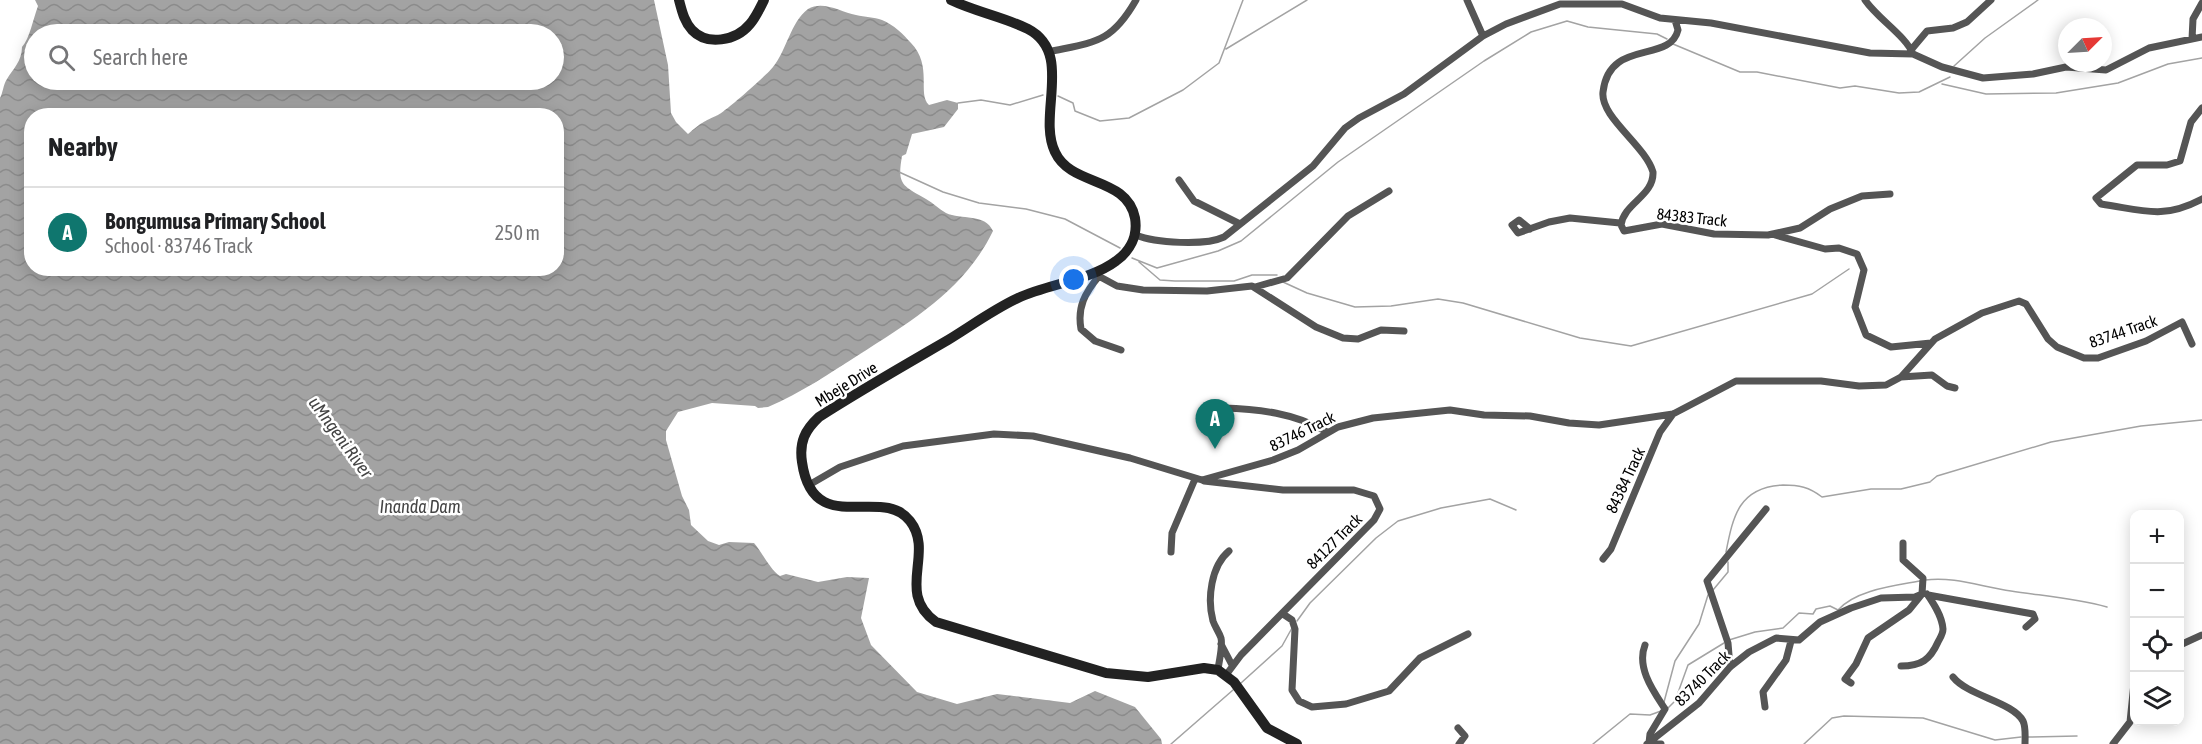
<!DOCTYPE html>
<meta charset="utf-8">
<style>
body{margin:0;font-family:"Asap Condensed",sans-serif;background:#f2f2f2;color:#202124}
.controls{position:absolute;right:18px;bottom:18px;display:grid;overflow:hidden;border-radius:12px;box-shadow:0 3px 15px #0003}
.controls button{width:54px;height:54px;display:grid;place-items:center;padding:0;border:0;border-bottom:2px solid #e0e0e0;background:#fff;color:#202124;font:30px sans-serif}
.compass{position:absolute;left:2058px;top:18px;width:54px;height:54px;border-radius:50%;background:#fff;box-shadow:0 3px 15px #0003;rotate:66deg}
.you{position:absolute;left:1074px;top:280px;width:21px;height:21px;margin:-15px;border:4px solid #fff;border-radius:50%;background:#1a73e8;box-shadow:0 0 0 9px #1a73e833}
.badge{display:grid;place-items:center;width:39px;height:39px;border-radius:50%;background:#0f766e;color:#fff;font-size:20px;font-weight:700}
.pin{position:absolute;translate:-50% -50px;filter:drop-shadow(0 2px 3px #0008)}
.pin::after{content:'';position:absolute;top:32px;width:21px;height:18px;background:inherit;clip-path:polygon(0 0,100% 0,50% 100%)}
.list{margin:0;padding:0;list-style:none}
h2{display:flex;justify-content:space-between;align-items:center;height:78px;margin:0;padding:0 24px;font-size:26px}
h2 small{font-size:20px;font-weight:400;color:#757577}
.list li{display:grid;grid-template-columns:39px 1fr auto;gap:18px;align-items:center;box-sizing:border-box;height:90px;padding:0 24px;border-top:2px solid #e0e0e0}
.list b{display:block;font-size:22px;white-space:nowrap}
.list p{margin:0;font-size:20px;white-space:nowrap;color:#757577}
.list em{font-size:20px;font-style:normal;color:#757577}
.icon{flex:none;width:33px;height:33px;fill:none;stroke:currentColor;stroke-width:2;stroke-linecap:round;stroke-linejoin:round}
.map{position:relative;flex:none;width:2202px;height:744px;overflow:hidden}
.search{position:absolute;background:#fff;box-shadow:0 3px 15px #0003;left:24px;top:24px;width:540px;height:66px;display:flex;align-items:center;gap:15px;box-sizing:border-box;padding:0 21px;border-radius:33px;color:#757577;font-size:22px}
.panel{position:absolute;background:#fff;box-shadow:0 3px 15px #0003;left:24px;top:108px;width:540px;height:168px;border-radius:24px}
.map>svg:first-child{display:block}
.water{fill:url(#water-waves);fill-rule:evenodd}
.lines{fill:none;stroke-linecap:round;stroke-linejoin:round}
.stream{stroke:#a3a3a3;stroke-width:1.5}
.street{stroke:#555;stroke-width:7}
.secondary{stroke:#222;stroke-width:10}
.labels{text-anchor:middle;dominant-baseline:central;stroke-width:5;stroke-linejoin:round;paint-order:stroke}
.street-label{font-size:16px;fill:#000;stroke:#fff}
.water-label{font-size:18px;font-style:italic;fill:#444;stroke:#fff}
</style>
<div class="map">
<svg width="2202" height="744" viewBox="0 0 2202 744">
<defs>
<pattern id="water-waves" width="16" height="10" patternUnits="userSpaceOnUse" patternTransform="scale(1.5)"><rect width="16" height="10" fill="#a3a3a3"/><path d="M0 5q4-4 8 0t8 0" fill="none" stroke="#8b8b8b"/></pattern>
</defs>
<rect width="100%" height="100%" fill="#fff"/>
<path class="water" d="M 35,0 L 654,0 L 668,65 L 671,113 L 676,122 L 688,134 C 702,122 703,122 718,115 C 725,112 768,74 773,67 C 787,50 790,23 808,9 C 823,0 841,12 856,15 C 865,17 874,17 882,20 C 894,25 903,34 911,43 C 933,66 917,94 929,105 L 947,100 L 958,103 L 958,109 L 944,127 L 912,134 L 906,154 L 902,156 C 897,185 902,185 926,199 C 933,203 939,209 946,213 C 961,220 985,213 993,231 C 965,289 912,321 860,354 C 830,373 801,393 768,407 L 758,408 L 755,406 L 712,403 L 678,412 L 666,431 L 666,440 L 682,496 L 689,510 L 691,525 L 708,541 L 719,545 L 729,542 L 754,543 C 762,552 770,570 780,576 L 786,574 L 818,582 L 847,577 L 869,578 L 861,618 L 871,645 L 917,692 L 957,704 L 997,694 L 1070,703 L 1095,691 L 1135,707 L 1161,739 L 1162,744 L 0,744 L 0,98 C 3,93 3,85 7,79 C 13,69 22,61 22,47 C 30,38 33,19 38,6 ZM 34,34 L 554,34 L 554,80 L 34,80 ZM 32,116 L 556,116 L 556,268 L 32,268 Z"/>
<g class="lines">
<path class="stream" d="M 1673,44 L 1740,72 L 1757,72 L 1840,88 L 1855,86 L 1899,93 L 1919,92 L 1950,77
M 1226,49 L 1307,0
M 1954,66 L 1985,38 L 2038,0
M 1942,84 L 1986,94 L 2056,93 L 2118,83 L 2168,64 L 2202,58
M 1058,96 L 1073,103 L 1075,111 L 1100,121 L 1129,118 L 1183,90 L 1219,63 L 1243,0
M 958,103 L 981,100 L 1010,105 L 1043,95
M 899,172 L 943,192 L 979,203 L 1026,209 L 1065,219 L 1120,248
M 1132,258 L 1157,268 L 1218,251 L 1241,241 L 1338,162 L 1484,61 L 1531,32 L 1567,21 L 1588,27 L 1657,34 L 1667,39
M 1139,262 L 1160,280 L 1175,281 L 1234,281 L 1252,275 L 1277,275
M 1283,282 L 1307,293 L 1355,307 L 1391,306 L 1438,299 L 1463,303 L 1580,338 L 1631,346 L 1812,294 L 1849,269
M 1931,481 L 1937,476 L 2051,442 L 2141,426 L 2202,420
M 1726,552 C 1733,516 1739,487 1783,485 C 1799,485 1809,487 1822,497 L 1871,489 L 1901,489 L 1930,482
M 1925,580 C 1954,576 1982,587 2011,591 C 2044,596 2075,598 2107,607
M 1713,590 L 1728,572 L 1728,562
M 1297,621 L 1310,603 L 1376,538 L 1398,521 L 1441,508 L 1490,499 L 1516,510
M 1729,640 L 1755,632 L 1783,628 L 1799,613 L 1813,614 L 1816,609 L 1830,606 L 1838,610 C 1856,590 1893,586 1920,581
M 1241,683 L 1282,646 L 1292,628
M 1664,702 L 1675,661 L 1699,624 L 1708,595
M 1668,708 L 1675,701 L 1688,665 L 1724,643
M 2028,737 L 2077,736
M 1171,744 L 1233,690
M 1593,744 L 1630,714 L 1650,715 L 1661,711
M 1804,744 L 1832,718 L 1844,716 L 1923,718 L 1995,740 L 2021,737"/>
<path class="street" d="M 1467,0 L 1483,36
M 1865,0 C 1878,19 1906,36 1913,54
M 1675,20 L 1678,30 C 1670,64 1609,38 1603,92 C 1600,117 1645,145 1653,172 C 1654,196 1624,203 1621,225 L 1624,231 L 1662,224 L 1714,234 L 1768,235 L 1800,228 L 1830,209 L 1862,196 L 1890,194
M 2192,39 L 2193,19 L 2202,3
M 1911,50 L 1927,31 L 1953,28 L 1967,22 L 1991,0
M 1048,52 C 1094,42 1111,44 1136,0
M 2202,108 L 2191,122 L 2180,161 L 2167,165 L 2137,165 L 2096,198 L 2101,204 C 2143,210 2162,220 2202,199
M 1179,180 L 1194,201 L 1240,224
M 1530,229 L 1519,220 L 1512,225 L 1518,233 L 1549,222 L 1570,218 L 1620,223
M 1136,235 C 1155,243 1205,246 1224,237 L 1313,166 L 1345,128 L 1359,118 L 1404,94 L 1483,36 L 1506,24 L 1560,4 L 1622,4 L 1660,18 L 1711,23 L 1870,53 L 1913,54 L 1942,67 L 1983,78 L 2033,74 L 2066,67 L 2106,70 L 2149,48 L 2202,37
M 1775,235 L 1825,249 L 1839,248 L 1857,254 L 1864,270 L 1855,307 L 1866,335 L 1891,347 L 1931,343
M 1093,273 L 1117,286 L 1143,290 L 1207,291 L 1252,286 L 1316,327 L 1343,338 L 1358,339 L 1381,330 L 1404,331
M 1099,276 C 1085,293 1077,307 1081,329 L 1095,341 L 1121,350
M 1255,287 L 1287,278 L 1348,216 L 1389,191
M 1901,377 L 1932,375 L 1947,386 L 1955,388
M 1222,408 C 1259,409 1295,413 1327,432
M 1204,481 L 1283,490 L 1354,490 L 1374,496 L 1380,509 L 1374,520 L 1241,655 L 1226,675
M 809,485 L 840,467 L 903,446 L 994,434 L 1033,436 L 1130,458 L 1202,480 L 1273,460 L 1298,450 L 1338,427 L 1373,418 L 1450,410 L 1484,415 L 1530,416 L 1569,423 L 1599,425 L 1673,414 L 1736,381 L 1821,381 L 1859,386 L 1886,385 L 1901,377 L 1935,339 L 1982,313 L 2019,301 L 2026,304 L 2048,339 L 2057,347 L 2084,358 L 2098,358 L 2146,341 L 2182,322 L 2192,344
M 1171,552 L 1172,533 L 1195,479
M 1603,559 L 1611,549 L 1660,432 L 1673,414
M 1928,595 L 2033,614 L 2035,619 L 2026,627
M 1283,614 L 1292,620 L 1295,629 L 1292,690 L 1299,701 L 1312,707 L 1346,704 L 1389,691 L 1420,658 L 1468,634
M 1221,644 L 1232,665
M 1645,645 C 1636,668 1654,692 1665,709 L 1650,734 L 1649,743 L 1661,744
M 2180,645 L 2202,635
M 1901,666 C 1921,666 1930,660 1938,642 C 1940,638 1943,634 1943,629 C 1942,616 1934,604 1927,594
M 1730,667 L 1728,643 L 1707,581 L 1766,509
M 1218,670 C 1219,660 1223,647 1221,638 C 1219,632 1215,627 1213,621 C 1207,599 1211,566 1229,551
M 1953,677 C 1968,696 2013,702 2023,721 C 2026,727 2025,737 2025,744
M 1851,683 L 1845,679 L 1856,664 L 1868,638 L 1909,610 L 1922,594
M 1765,707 L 1763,692 L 1786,660 L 1791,641
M 1458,728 L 1465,736 L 1459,744
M 1647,744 L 1699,703 L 1730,667 L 1749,652 L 1776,638 L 1799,640 L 1820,622 L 1851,608 L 1881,598 L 1915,597 L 1922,594 L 1923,578 L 1903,560 L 1903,543
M 2113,744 L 2130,722 L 2134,683"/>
<path class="secondary" d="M 679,0 C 682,11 684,21 692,30 C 707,46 736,41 750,24 C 756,17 760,8 764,0
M 951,0 C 976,12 1004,17 1028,29 C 1074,53 1037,115 1055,152 C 1071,187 1127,176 1135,218 C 1138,236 1130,251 1116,261 C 1091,280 1048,284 1018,298 C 994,309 971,326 948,340 C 905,365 861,390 819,417 C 805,430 799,442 802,462 C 813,540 882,484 910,521 C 935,553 895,593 936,622 L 1106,673 L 1148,677 L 1204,668 L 1218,670 L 1234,682 L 1267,728 L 1297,744"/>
</g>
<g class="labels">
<g class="street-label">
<text transform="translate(1692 217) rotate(6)">84383 Track</text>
<text transform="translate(2123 331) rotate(-19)">83744 Track</text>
<text transform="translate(846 384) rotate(-32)">Mbeje Drive</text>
<text transform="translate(1302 431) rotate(-26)">83746 Track</text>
<text transform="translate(1625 480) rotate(-65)">84384 Track</text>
<text transform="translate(1334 541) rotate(-45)">84127 Track</text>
<text transform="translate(1702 678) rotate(-45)">83740 Track</text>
</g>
<g class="water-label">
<text transform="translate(341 437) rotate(54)">uMngeni River</text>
<text x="420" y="506">Inanda Dam</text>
</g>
</g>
</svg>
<div class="controls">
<button>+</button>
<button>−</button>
<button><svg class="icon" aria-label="locate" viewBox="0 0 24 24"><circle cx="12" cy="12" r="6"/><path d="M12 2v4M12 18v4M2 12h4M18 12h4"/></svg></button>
<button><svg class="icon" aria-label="layers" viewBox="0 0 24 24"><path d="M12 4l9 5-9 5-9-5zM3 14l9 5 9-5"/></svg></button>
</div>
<svg class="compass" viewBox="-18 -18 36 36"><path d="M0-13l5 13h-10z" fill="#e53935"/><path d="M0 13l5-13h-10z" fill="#757577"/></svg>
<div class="you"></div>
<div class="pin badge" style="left:1215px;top:449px">A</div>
<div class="search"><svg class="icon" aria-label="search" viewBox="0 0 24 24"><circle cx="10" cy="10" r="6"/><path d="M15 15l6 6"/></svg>Search here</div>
<section class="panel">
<h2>Nearby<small></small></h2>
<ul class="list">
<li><span class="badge">A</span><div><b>Bongumusa Primary School</b><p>School · 83746 Track</p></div><em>250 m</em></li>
</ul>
</section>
</div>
